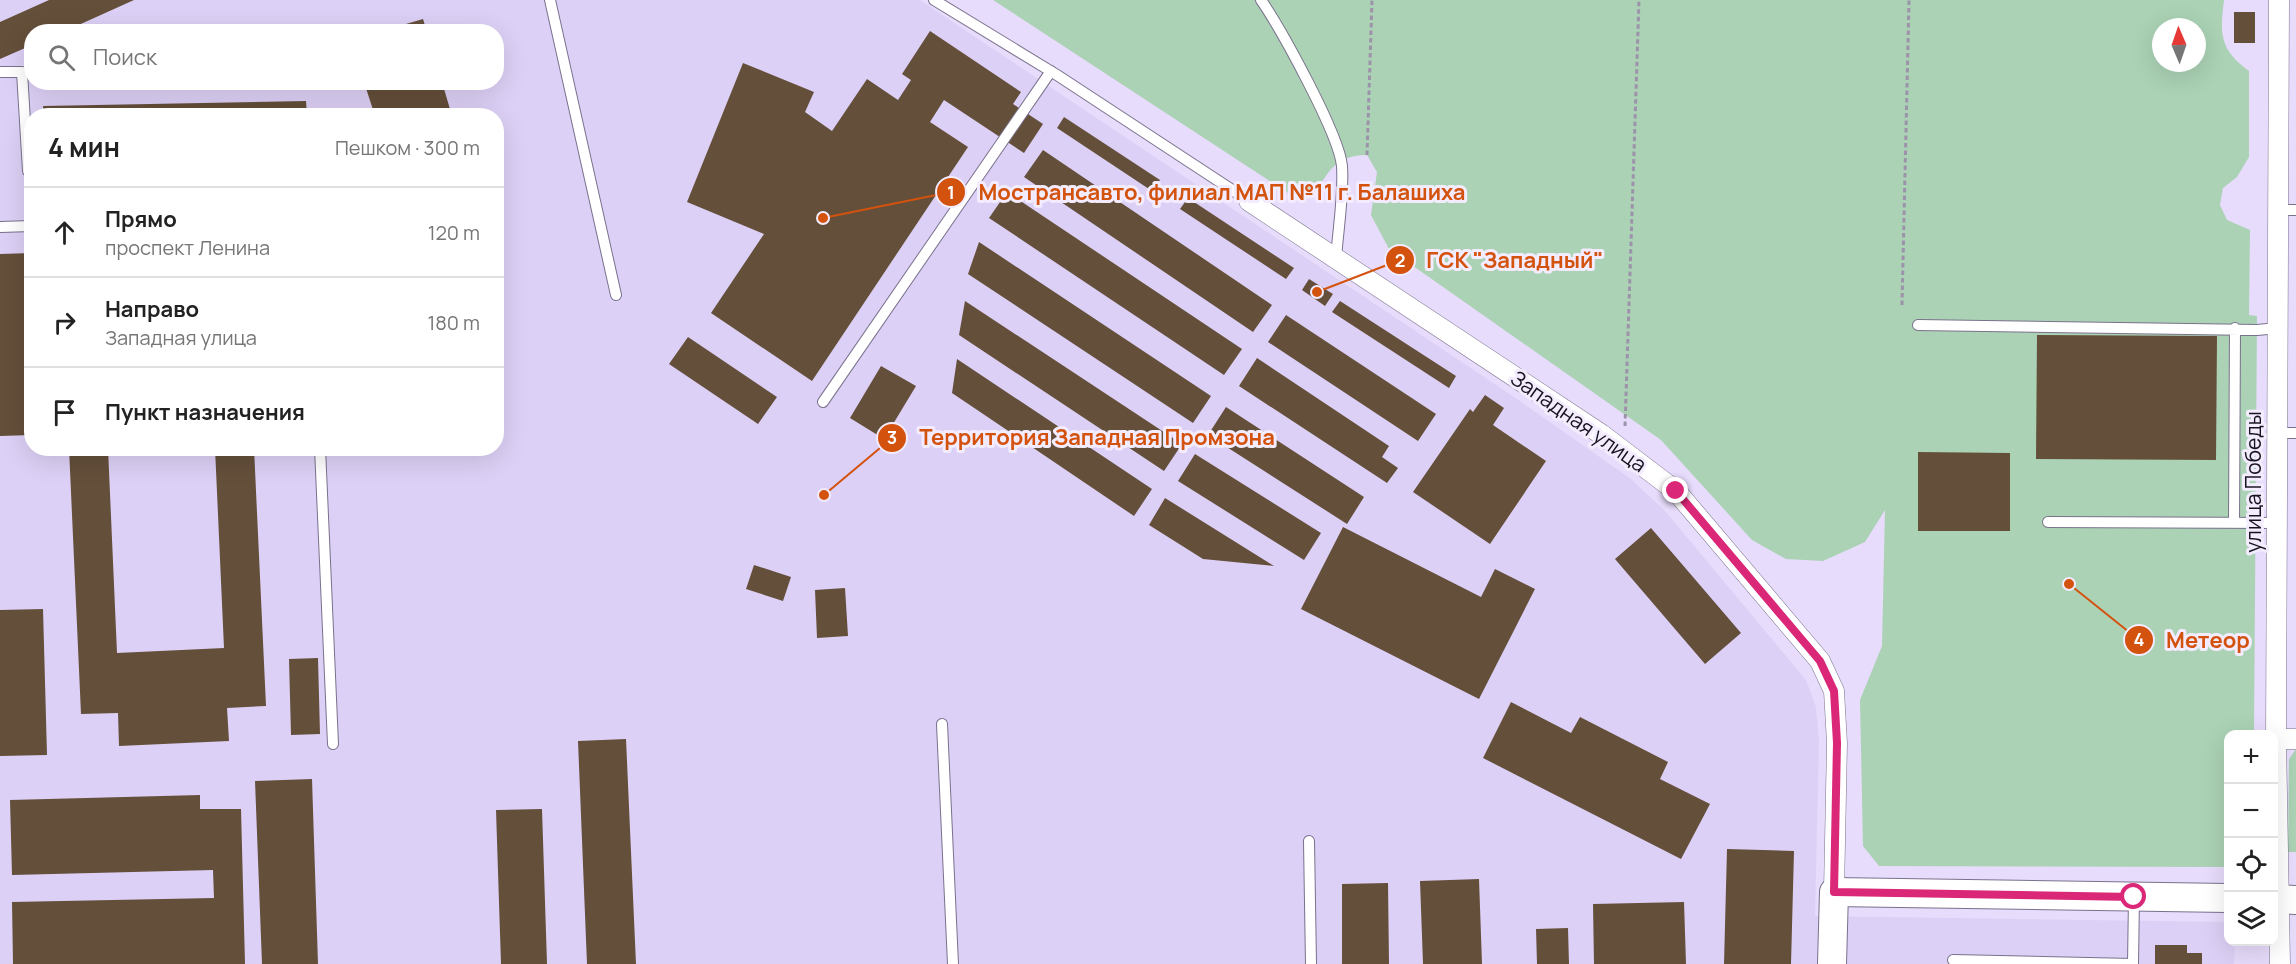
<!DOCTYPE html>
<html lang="ru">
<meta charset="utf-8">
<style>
body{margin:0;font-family:Manrope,sans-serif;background:#f6f6f6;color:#222}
.controls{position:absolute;right:18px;bottom:18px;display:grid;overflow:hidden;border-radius:12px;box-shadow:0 6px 24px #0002}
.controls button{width:54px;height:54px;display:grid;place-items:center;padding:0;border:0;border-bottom:2px solid #e0e0e0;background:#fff;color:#222;font:30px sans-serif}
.compass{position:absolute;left:2152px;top:18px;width:54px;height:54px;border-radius:50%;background:#fff;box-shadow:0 6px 24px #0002;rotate:358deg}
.stop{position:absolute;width:18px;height:18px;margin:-14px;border:4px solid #db2777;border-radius:50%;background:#fff}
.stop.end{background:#db2777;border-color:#fff;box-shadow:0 2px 6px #0008}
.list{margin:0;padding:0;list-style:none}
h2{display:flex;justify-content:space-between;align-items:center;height:78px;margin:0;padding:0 24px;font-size:26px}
h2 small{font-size:20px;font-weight:400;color:#767676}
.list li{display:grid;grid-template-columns:39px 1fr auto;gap:18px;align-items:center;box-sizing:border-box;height:90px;padding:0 24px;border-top:2px solid #e0e0e0}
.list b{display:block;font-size:22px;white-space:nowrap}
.list p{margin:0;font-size:20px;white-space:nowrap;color:#767676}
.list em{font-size:20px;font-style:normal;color:#767676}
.icon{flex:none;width:33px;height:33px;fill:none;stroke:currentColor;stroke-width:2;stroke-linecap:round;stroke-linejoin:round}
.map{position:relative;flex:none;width:2296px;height:964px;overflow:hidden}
.search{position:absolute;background:#fff;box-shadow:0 6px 24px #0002;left:24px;top:24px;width:480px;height:66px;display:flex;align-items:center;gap:15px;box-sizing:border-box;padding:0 21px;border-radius:24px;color:#767676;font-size:22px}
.panel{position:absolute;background:#fff;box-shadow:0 6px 24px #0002;left:24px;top:108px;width:480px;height:348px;border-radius:24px}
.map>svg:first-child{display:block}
.built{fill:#ddd0f6;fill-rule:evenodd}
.green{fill:#abd2b5;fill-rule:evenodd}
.building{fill:#644f3a}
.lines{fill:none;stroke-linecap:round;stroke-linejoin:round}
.lane-casing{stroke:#7a718c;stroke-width:12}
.street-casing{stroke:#7a718c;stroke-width:21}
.secondary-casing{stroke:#7a718c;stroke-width:30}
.path{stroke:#9c93ab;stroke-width:3;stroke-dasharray:4.5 3;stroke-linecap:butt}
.lane{stroke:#fff;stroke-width:10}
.street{stroke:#fff;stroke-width:20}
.secondary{stroke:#fff;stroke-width:28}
.route{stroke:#db2777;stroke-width:8}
.labels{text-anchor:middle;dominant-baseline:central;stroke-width:6;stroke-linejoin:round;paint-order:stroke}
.street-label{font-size:21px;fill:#17131e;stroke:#f2ecfe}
.leader{fill:none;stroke:#d3520e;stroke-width:2}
.callout-dot{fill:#d3520e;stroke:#f2ecfe;stroke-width:2}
.mark-label{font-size:18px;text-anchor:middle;font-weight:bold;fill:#fff}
.callout-label{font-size:22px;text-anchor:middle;font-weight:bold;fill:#d3520e;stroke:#f2ecfe;stroke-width:6;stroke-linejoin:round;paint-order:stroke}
</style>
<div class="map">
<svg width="2296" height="964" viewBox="0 0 2296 964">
<rect width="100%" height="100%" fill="#e7dcfb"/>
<path class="built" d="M 0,0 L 920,0 L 1517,399 L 1631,479 L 1665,511 L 1806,680 L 1816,707 L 1819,740 L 1815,916 L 2228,922 L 2228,942 L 2235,942 L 2234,964 L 0,964 ZM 32,32 L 496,32 L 496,82 L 32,82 ZM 32,116 L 496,116 L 496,448 L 32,448 Z"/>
<path class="green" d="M 993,0 L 2224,0 C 2220,34 2219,49 2249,71 L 2249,157 L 2237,177 L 2223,188 L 2220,205 L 2227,220 L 2250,230 L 2249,315 L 2257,316 L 2254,734 L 2228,734 L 2228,867 L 1879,866 L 1863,846 L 1860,700 L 1882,646 L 1885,510 L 1865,542 L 1823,561 L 1786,559 L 1752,540 L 1661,440 L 1389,249 L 1371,215 L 1377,172 L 1367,155 C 1335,155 1328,172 1313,197 L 1288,193 ZM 2161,27 L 2197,27 L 2197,63 L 2161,63 Z
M 2296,749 L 2296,852 L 2288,852 L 2289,759 Z"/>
<path class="building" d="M 49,0 L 134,0 L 63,32 L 32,32 L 32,45 L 0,59 L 0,22 Z
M 2234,12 L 2255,12 L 2255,43 L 2234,43 Z
M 423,19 L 427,32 L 382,32 L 382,31 Z
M 930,31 L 1021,92 L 1013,104 L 1043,124 L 1024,153 L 944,100 L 930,122 L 968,147 L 812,381 L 711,313 L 764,234 L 687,202 L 743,63 L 814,92 L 805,112 L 832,131 L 867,79 L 898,100 L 911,80 L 902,74 Z
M 364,82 L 442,82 L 452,116 L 375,116 Z
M 306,101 L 307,116 L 44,116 L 43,106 Z
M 1064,117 L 1160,180 L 1152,191 L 1057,128 Z
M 1043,150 L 1272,305 L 1253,332 L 1024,177 Z
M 1007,192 L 1242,349 L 1224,375 L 989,218 Z
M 1188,198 L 1294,268 L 1286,279 L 1180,209 Z
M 979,242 L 1211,396 L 1193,423 L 968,274 Z
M 32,253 L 32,435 L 0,436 L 0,254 Z
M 1309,279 L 1333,294 L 1325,306 L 1302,290 Z
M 965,301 L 1182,444 L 1164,471 L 959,335 Z
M 1340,301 L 1456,376 L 1449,388 L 1332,312 Z
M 1286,315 L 1436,414 L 1418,441 L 1268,342 Z
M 2037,335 L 2217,336 L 2216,460 L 2036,459 Z
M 688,337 L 777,397 L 758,424 L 669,364 Z
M 1257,358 L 1389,446 L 1382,457 L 1398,468 L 1387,483 L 1239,386 Z
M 957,359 L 1152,489 L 1134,516 L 952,393 Z
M 881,366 L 916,386 L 884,439 L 850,418 Z
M 1485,395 L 1504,408 L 1493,425 L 1546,461 L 1490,544 L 1413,492 L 1470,409 L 1473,412 Z
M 1226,407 L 1364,497 L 1347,524 L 1208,435 Z
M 69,448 L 108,448 L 117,653 L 224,648 L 215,448 L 254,448 L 266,706 L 227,708 L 229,741 L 119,746 L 118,713 L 81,714 Z
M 1918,452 L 2010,453 L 2010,531 L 1918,531 Z
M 1195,454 L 1321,533 L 1304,560 L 1178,481 Z
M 1165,498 L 1274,566 L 1203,559 L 1149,525 Z
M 1343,527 L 1481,597 L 1495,569 L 1535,589 L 1479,699 L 1301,609 Z
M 1651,528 L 1741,633 L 1705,664 L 1615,559 Z
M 754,565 L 791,577 L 783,601 L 746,589 Z
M 845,588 L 848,636 L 817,638 L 815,590 Z
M 43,609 L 47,755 L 0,756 L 0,610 Z
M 318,658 L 320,734 L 291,735 L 289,659 Z
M 1511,702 L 1571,733 L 1580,717 L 1668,762 L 1660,779 L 1710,804 L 1681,859 L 1483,758 Z
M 626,739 L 636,964 L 587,964 L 578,741 Z
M 312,779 L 318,964 L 262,964 L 255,781 Z
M 200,795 L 200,809 L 241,809 L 245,964 L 13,964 L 12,902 L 214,898 L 213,870 L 12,875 L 10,800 Z
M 542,809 L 547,964 L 501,964 L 496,810 Z
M 1727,849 L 1794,851 L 1791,964 L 1724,964 Z
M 1479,879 L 1482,964 L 1423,964 L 1420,881 Z
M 1388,883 L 1389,964 L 1342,964 L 1342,884 Z
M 1684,902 L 1686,964 L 1594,964 L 1593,904 Z
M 1568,928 L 1569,964 L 1537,964 L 1536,929 Z
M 2155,945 L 2187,945 L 2187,953 L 2202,953 L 2202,964 L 2155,964 Z"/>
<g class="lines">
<defs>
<path id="lane" d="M 550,0 L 616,295
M 934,0 L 1057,75 L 1249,201
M 1261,0 C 1281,29 1339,134 1342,166 C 1344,196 1338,229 1336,259
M 0,72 L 22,72 L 28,171
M 2278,210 L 2296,210
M 0,227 L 32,226
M 1918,325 L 2257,330 L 2278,328
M 823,402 L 1051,71
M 2277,433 L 2296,433
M 320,448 L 333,744
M 2048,522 L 2277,523
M 2234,523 L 2235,328
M 942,724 L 953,964
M 1309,841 L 1311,964
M 1953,960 L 2133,964
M 2133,964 L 2134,897"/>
<path id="street" d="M 2279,0 L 2276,739 L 2280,964
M 1249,201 L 1601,434 L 1676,491 L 1820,661 L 1834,691 L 1837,743 L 1834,892
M 2276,739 L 2296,739"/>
<path id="secondary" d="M 2274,899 L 2296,900
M 1832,964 L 1834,892 L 2228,898"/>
</defs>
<use href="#lane" class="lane-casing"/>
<use href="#street" class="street-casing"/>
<use href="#secondary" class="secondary-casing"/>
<path class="path" d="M 1367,155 L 1372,0
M 1902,305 L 1909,0
M 1625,426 L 1639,0"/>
<use href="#lane" class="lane"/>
<use href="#street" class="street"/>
<use href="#secondary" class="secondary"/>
</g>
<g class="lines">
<path class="route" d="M 1676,491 L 1820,661 L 1834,691 L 1837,743 L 1834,892 L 2134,897"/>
</g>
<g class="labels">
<g class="street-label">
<text transform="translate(1579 421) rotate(35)">Западная улица</text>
<text transform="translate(2253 482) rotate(-90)">улица Победы</text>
</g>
</g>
<path class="leader" d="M823 218L951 192M1317 292L1400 260M824 495L892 438M2069 584L2139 640"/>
<g class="callout-dot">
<circle cx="823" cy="218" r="6"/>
<circle cx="1317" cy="292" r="6"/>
<circle cx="824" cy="495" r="6"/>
<circle cx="2069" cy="584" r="6"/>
<circle cx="951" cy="192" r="15"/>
<circle cx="1400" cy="260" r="15"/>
<circle cx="892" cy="438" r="15"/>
<circle cx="2139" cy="640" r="15"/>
</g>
<g class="mark-label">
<text x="951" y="199">1</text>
<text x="1400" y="267">2</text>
<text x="892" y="444">3</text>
<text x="2139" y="646">4</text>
</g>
<g class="callout-label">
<text x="1222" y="200">Мострансавто, филиал МАП №11 г. Балашиха</text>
<text x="1515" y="268">ГСК "Западный"</text>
<text x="1097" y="445">Территория Западная Промзона</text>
<text x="2208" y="648">Метеор</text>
</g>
</svg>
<div class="controls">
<button>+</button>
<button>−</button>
<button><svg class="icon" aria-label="locate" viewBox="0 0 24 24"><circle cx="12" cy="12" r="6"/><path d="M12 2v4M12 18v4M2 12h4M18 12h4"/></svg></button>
<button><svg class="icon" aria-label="layers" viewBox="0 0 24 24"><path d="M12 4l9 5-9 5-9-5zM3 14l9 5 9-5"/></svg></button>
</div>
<svg class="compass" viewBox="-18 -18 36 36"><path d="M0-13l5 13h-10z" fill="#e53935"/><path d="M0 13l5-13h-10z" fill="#767676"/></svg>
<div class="stop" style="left:2134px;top:897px"></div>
<div class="stop end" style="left:1676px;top:491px"></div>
<div class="search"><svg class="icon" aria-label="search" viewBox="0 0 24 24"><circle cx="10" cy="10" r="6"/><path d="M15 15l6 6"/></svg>Поиск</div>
<section class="panel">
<h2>4 мин<small>Пешком · 300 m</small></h2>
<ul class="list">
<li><svg class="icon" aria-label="ahead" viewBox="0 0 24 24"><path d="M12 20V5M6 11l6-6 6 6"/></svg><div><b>Прямо</b><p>проспект Ленина</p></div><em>120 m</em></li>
<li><svg class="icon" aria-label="right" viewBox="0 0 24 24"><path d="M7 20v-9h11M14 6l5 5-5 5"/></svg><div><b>Направо</b><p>Западная улица</p></div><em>180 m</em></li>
<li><svg class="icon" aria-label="arrive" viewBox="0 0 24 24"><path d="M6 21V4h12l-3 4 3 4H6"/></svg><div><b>Пункт назначения</b></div></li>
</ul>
</section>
</div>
